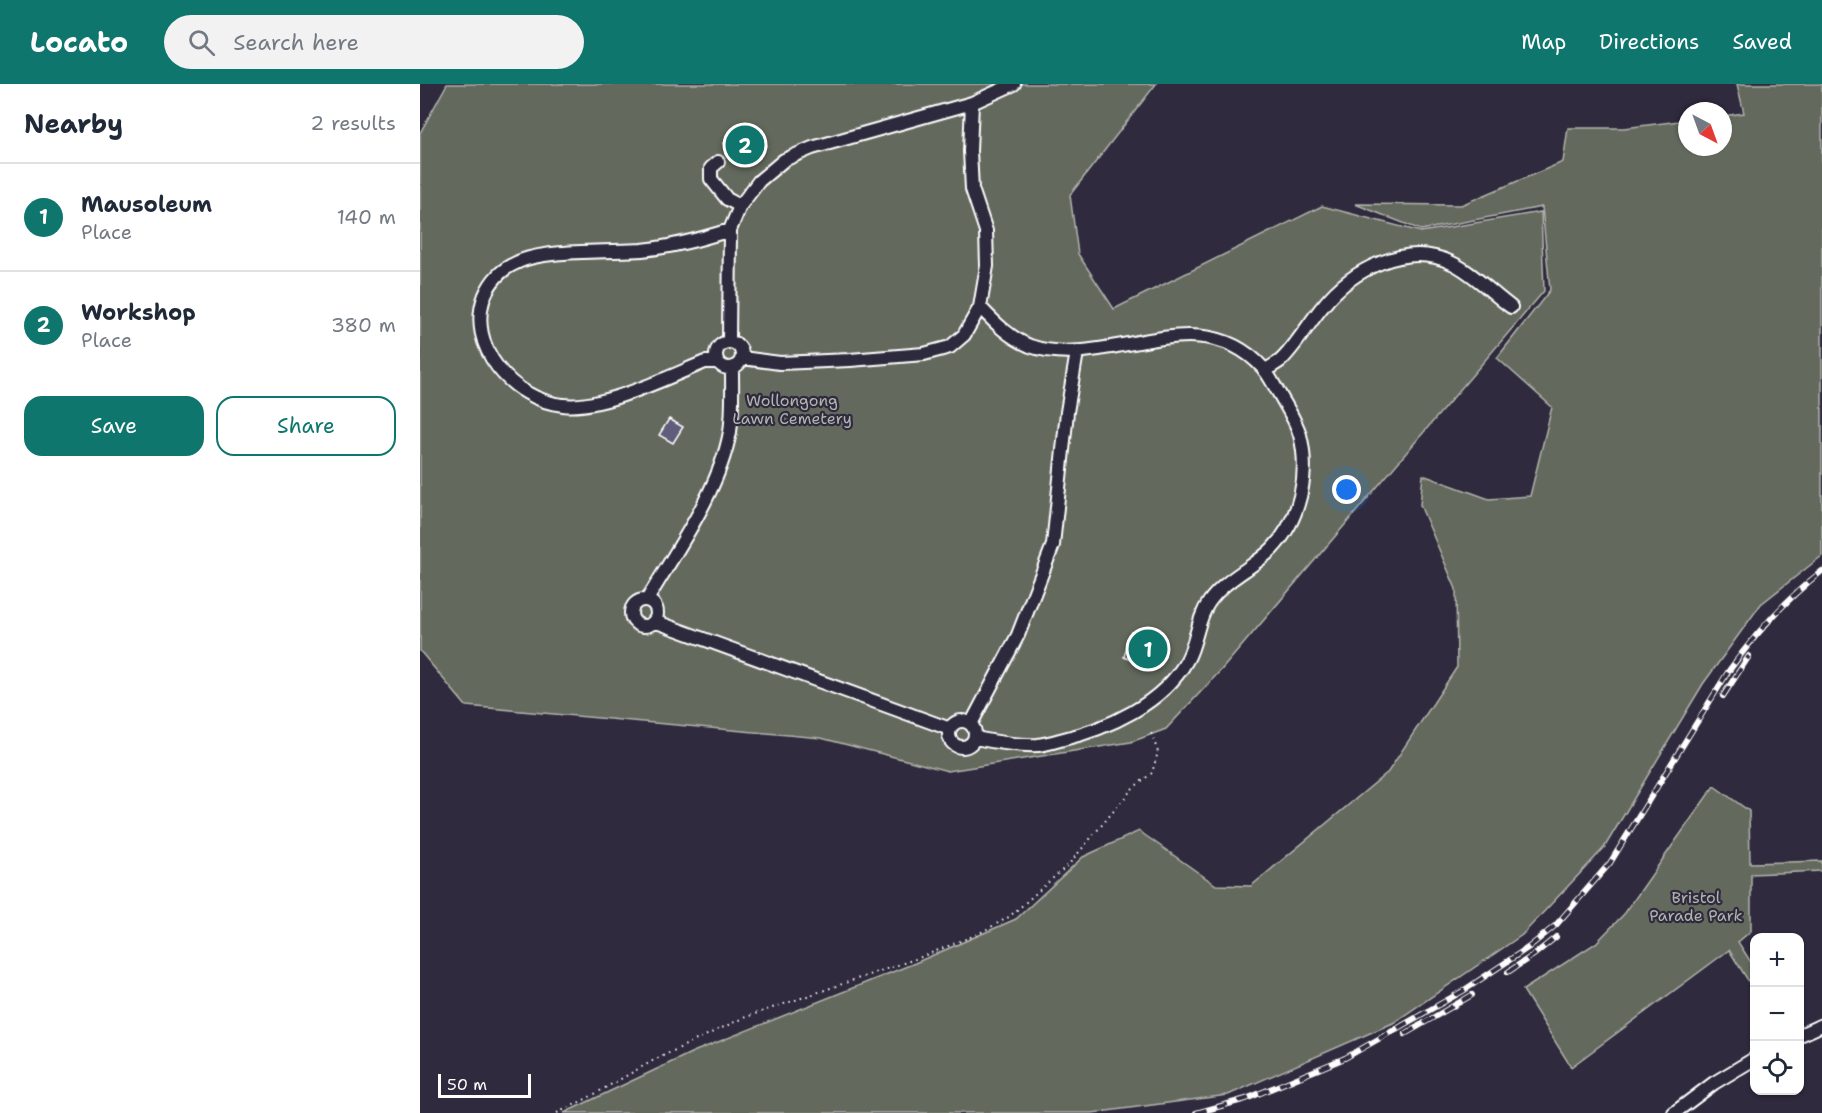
<!DOCTYPE html>
<meta charset="utf-8">
<style>
body{margin:0;font-family:"Shantell Sans",sans-serif;background:#f2f2f3;color:#1f2937}
.controls{position:absolute;right:18px;bottom:18px;display:grid;overflow:hidden;border-radius:12px;box-shadow:0 2px 4px #0004}
.controls button{width:54px;height:54px;display:grid;place-items:center;padding:0;border:0;border-bottom:2px solid #e0e1e3;background:#fff;color:#1f2937;font:30px sans-serif}
.compass{position:absolute;left:1258px;top:18px;width:54px;height:54px;border-radius:50%;background:#fff;box-shadow:0 2px 4px #0004;rotate:139deg}
.scale{position:absolute;left:18px;bottom:15px;width:93px;box-sizing:border-box;padding-left:6px;border:3px solid #fff;border-top:0;font-size:16px;line-height:21px;white-space:nowrap;color:#fff;-webkit-text-stroke:4px #2f2a3d;paint-order:stroke}
.you{position:absolute;left:927px;top:406px;width:21px;height:21px;margin:-15px;border:4px solid #fff;border-radius:50%;background:#1a73e8;box-shadow:0 0 0 9px #1a73e833}
.badge{display:grid;place-items:center;width:39px;height:39px;border-radius:50%;background:#0f766e;color:#fff;font-size:20px;font-weight:700}
.pin{position:absolute;translate:-50% -50%;border:3px solid #fff;box-shadow:0 2px 6px #0006}
.list{margin:0;padding:0;list-style:none}
h2{display:flex;justify-content:space-between;align-items:center;height:78px;margin:0;padding:0 24px;font-size:26px}
h2 small{font-size:20px;font-weight:400;color:#747a83}
.list li{display:grid;grid-template-columns:39px 1fr auto;gap:18px;align-items:center;box-sizing:border-box;height:108px;padding:0 24px;border-top:2px solid #e0e1e3}
.list b{display:block;font-size:22px;white-space:nowrap}
.list p{margin:0;font-size:20px;white-space:nowrap;color:#747a83}
.list em{font-size:20px;font-style:normal;color:#747a83}
.actions{display:flex;gap:12px;padding:18px 24px}
.actions a{flex:1;padding:14px 0;border:2px solid #0f766e;border-radius:18px;text-align:center;font-size:21px;color:#0f766e}
.actions .main{background:#0f766e;color:#fff}
.icon{flex:none;width:33px;height:33px;fill:none;stroke:currentColor;stroke-width:2;stroke-linecap:round;stroke-linejoin:round}
.map{position:relative;flex:none;width:1402px;height:1029px;overflow:hidden}
header{display:flex;align-items:center;gap:36px;box-sizing:border-box;height:84px;padding:0 30px;background:#0f766e;color:#fff}
header strong{font-size:28px}
nav{display:flex;gap:33px;margin-inline-start:auto;font-size:21px}
.search{width:420px;height:54px;background:#f2f2f3;display:flex;align-items:center;gap:15px;box-sizing:border-box;padding:0 21px;border-radius:33px;color:#747a83;font-size:22px}
main{display:flex}
aside{flex:1;background:#fff}
.map>svg:first-child{display:block}
.green{fill:#646a5d;stroke:#b2b4ae;stroke-width:1.5}
.building{fill:#605d7b;stroke:#fff;stroke-width:1.5}
.lines{fill:none;stroke-linecap:round;stroke-linejoin:round}
.minor-casing{stroke:#fff;stroke-width:16}
.path{stroke:#fff;stroke-width:2;stroke-dasharray:1.5 4.5;stroke-linecap:butt}
.minor{stroke:#2f2a3d;stroke-width:12}
.rail-casing{stroke:#fff;stroke-width:6}
.rail{stroke:#2f2a3d;stroke-width:4;stroke-dasharray:11;stroke-linecap:butt}
.labels{text-anchor:middle;dominant-baseline:central;stroke-width:4.5;stroke-linejoin:round;paint-order:stroke}
.park-label{font-size:16px;fill:#b2b4ae;stroke:#2f2a3d}
</style>
<header>
<strong>Locato</strong>
<div class="search"><svg class="icon" aria-label="search" viewBox="0 0 24 24"><circle cx="10" cy="10" r="6"/><path d="M15 15l6 6"/></svg>Search here</div>
<nav><a>Map</a><a>Directions</a><a>Saved</a></nav>
</header>
<main>
<aside>
<h2>Nearby<small>2 results</small></h2>
<ul class="list">
<li><span class="badge">1</span><div><b>Mausoleum</b><p>Place</p></div><em>140 m</em></li>
<li><span class="badge">2</span><div><b>Workshop</b><p>Place</p></div><em>380 m</em></li>
</ul>
<div class="actions"><a class="main">Save</a><a>Share</a></div>
</aside>
<div class="map">
<svg width="1402" height="1029" viewBox="0 0 1402 1029">
<rect width="100%" height="100%" fill="#2f2a3d"/>
<filter id="ink" filterUnits="userSpaceOnUse"><feTurbulence type="fractalNoise" baseFrequency=".0167" numOctaves="2"/><feDisplacementMap in="SourceGraphic" scale="12" xChannelSelector="R" yChannelSelector="G"/><feConvolveMatrix kernelMatrix="1 2 1 2 8 2 1 2 1" color-interpolation-filters="sRGB"/></filter>
<g filter="url(#ink)">
<path class="green" d="M 27,0 L 736,0 L 650,111 L 658,170 L 694,225 L 902,122 L 1001,148 L 1121,128 L 1124,207 L 803,584 L 746,645 L 711,658 L 528,687 L 401,654 L 46,622 L 0,567 L 0,49 Z
M 1317,0 L 1402,0 L 1402,472 L 1341,520 L 1283,600 L 1184,764 L 1102,851 L 973,939 L 808,1011 L 672,1029 L 144,1029 L 273,968 L 495,879 L 596,835 L 663,773 L 719,747 L 796,801 L 831,802 L 968,688 L 1037,583 L 1036,505 L 1000,421 L 1003,391 L 1069,415 L 1110,412 L 1132,323 L 1077,274 L 1130,206 L 1122,123 L 1001,146 L 935,120 L 1041,121 L 1143,78 L 1148,44 L 1204,44 L 1267,36 L 1267,63 L 1303,63 L 1303,32 L 1324,29 Z
M 1294,702 L 1329,727 L 1330,779 L 1402,777 L 1402,787 L 1331,790 L 1331,847 L 1318,858 L 1334,883 L 1334,906 L 1309,866 L 1151,983 L 1103,906 L 1176,859 L 1205,829 Z"/>
<path class="building" d="M 327,40 L 346,62 L 323,81 L 304,59 Z
M 249,335 L 263,343 L 253,359 L 239,351 Z
M 711,548 L 729,552 L 727,560 L 732,562 L 728,577 L 724,575 L 721,580 L 704,573 Z"/>
<g class="lines">
<defs>
<path id="minor" d="M 298,78 L 291,84 L 291,95 L 307,115 L 320,122
M 309,258 L 310,146 L 320,122 L 339,97 L 364,76 L 392,64 L 552,19 L 594,0
M296 271a13 13 0 1 1 26 0a13 13 0 1 1-26 0Z
M 322,274 L 360,279 L 430,276 L 504,270 L 530,263 L 544,251 L 560,223 L 567,182 L 566,147 L 552,105 L 550,67 L 552,19
M 298,278 L 285,278 C 248,293 181,326 143,321 C 93,316 45,262 65,211 C 71,197 82,185 96,179 C 122,165 190,168 222,166 C 253,163 281,155 310,146
M 845,287 C 850,283 856,280 860,277 C 873,266 891,236 903,222 C 932,185 987,157 1032,179 C 1052,188 1073,210 1091,223
M 227,516 C 257,465 299,407 310,348 C 313,327 312,305 312,284
M211 529a13 13 0 1 1 26 0a13 13 0 1 1-26 0Z
M 234,537 L 530,645
M529 650a13 13 0 1 1 26 0a13 13 0 1 1-26 0Z
M 551,640 L 598,551 L 633,461 L 647,328 L 657,268
M 555,654 C 575,658 598,662 618,661 C 625,660 633,658 640,656 C 687,645 743,620 767,576 C 777,558 777,535 789,518 C 805,495 833,484 852,465 C 880,436 890,390 880,351 C 876,337 867,324 860,311 C 854,302 850,292 843,284 C 778,212 686,288 610,262 C 590,254 574,238 560,223
M 1380,951 L 1402,941
M 1254,1029 L 1294,999 L 1334,975"/>
</defs>
<use href="#minor" class="minor-casing"/>
<path class="path" d="M 137,1029 L 164,1016 L 234,976 L 323,934 L 501,873 L 558,850 L 589,833 L 649,780 L 713,704 L 732,689 L 738,668 L 730,646"/>
<use href="#minor" class="minor"/>
<defs>
<path id="rail" d="M 1303,612 L 1329,572
M 1088,888 L 1115,870 L 1136,853
M 985,950 L 1052,911
M 776,1029 L 826,1015 L 925,974 L 1043,907 L 1109,863 L 1136,841 L 1190,779 L 1308,588 C 1335,550 1365,516 1402,487"/>
</defs>
<use href="#rail" class="rail-casing"/>
<use href="#rail" class="rail"/>
</g>
</g>
<g class="labels">
<g class="park-label">
<text x="372" y="316">Wollongong<tspan x="372" dy="18">Lawn Cemetery</tspan></text>
<text x="1276" y="813">Bristol<tspan x="1276" dy="18">Parade Park</tspan></text>
</g>
</g>
</svg>
<div class="controls">
<button>+</button>
<button>−</button>
<button><svg class="icon" aria-label="locate" viewBox="0 0 24 24"><circle cx="12" cy="12" r="6"/><path d="M12 2v4M12 18v4M2 12h4M18 12h4"/></svg></button>
</div>
<svg class="compass" viewBox="-18 -18 36 36"><path d="M0-13l5 13h-10z" fill="#e53935"/><path d="M0 13l5-13h-10z" fill="#747a83"/></svg>
<div class="scale">50 m</div>
<div class="you"></div>
<div class="pin badge" style="left:728px;top:565px">1</div>
<div class="pin badge" style="left:325px;top:61px">2</div>
</div>
</main>
